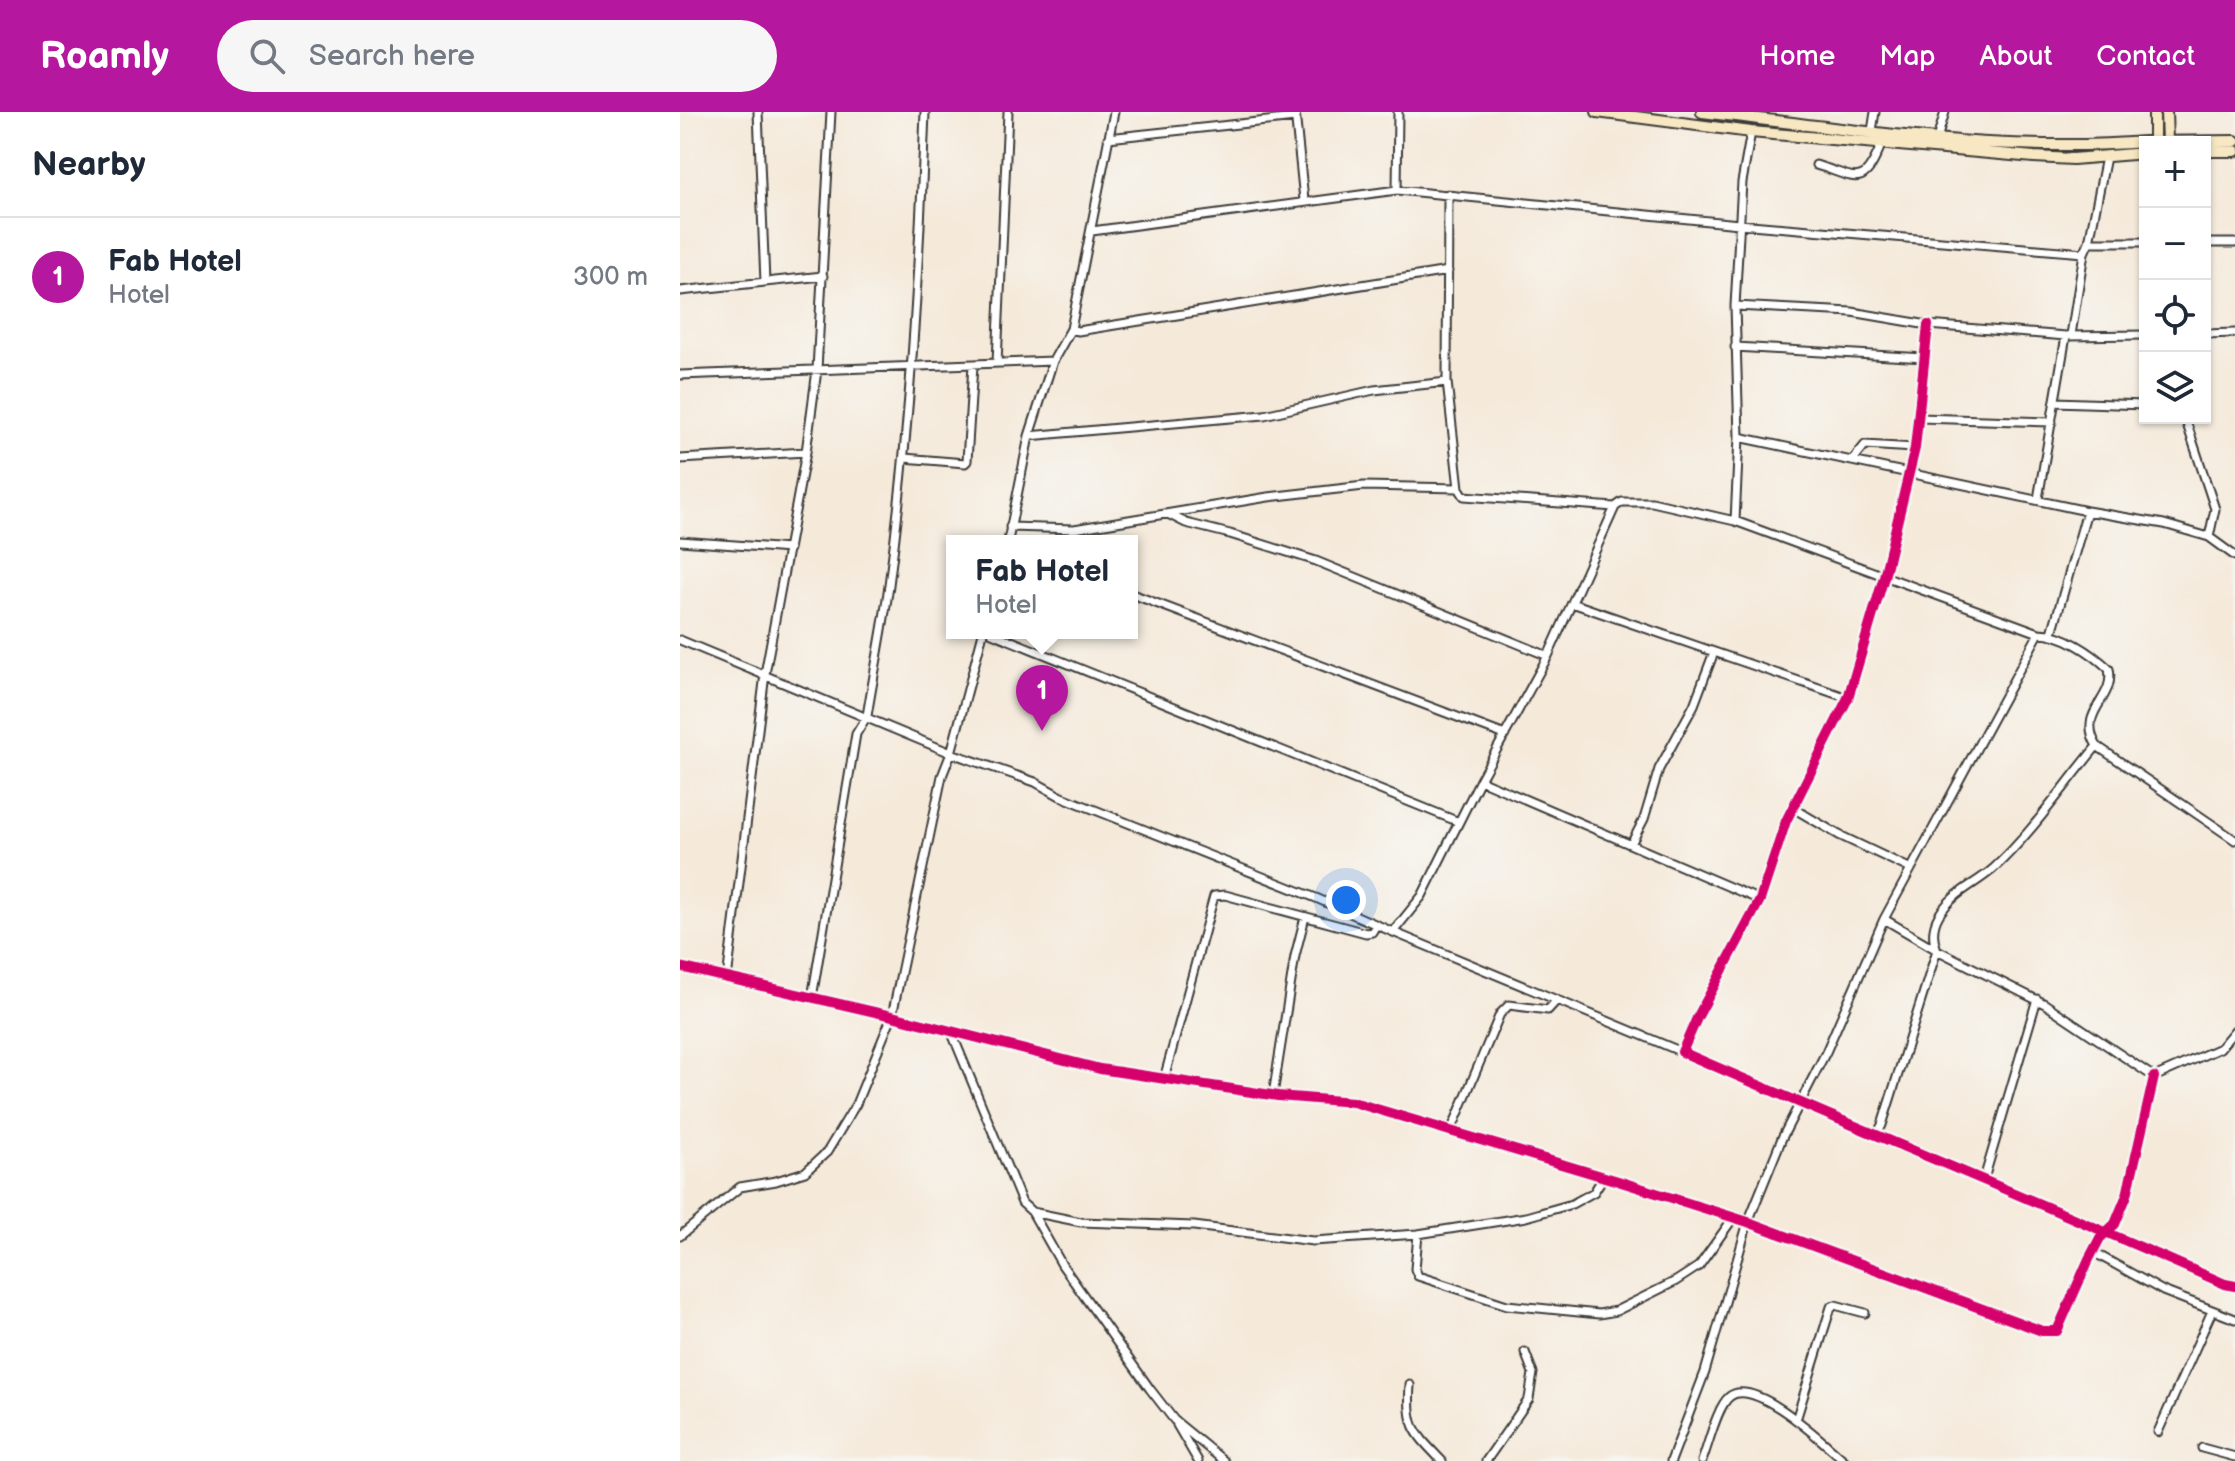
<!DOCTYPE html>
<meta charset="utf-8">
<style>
body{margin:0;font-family:"Balsamiq Sans",sans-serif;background:#f6f6f7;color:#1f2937}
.controls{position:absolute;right:24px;top:24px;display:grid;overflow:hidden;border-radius:0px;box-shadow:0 2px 6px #0004}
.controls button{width:72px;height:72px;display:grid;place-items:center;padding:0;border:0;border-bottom:2px solid #e0e1e3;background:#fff;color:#1f2937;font:40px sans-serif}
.you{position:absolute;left:666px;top:788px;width:28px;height:28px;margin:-20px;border:6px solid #fff;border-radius:50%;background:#1a73e8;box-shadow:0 0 0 12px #1a73e833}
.badge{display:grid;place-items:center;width:52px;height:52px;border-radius:50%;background:#b5179e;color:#fff;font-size:26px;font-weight:700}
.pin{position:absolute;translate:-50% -66px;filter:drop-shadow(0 2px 4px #0008)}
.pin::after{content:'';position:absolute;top:42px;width:28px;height:24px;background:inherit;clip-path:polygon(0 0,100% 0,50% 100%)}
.popup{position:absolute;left:266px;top:423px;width:192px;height:104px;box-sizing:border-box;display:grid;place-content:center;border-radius:0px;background:#fff;filter:drop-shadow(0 2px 6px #0005);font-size:26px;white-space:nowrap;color:#747a83}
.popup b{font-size:30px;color:#1f2937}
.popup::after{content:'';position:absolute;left:50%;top:100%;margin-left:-16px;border:16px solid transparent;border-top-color:#fff}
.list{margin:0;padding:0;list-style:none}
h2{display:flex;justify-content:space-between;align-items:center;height:104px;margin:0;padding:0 32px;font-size:34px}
h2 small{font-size:26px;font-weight:400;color:#747a83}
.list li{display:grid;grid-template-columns:52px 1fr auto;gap:24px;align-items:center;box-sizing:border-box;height:120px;padding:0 32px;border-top:2px solid #e0e1e3}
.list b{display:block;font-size:30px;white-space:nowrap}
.list p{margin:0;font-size:26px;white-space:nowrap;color:#747a83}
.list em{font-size:26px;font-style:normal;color:#747a83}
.icon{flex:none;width:44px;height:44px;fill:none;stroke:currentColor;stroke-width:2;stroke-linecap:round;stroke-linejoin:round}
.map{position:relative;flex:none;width:1555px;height:1349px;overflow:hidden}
header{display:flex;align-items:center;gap:48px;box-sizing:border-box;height:112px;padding:0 40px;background:#b5179e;color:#fff}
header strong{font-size:38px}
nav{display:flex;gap:44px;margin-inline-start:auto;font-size:28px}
.search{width:560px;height:72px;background:#f6f6f7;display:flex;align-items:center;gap:20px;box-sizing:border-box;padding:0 28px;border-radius:44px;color:#747a83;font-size:30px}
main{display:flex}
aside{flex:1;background:#fff}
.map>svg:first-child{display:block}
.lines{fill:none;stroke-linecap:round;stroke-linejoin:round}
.street-casing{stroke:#3d3b38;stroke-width:11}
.secondary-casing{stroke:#3d3b38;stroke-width:14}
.street{stroke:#fff;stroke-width:7}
.secondary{stroke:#f7e8c3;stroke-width:10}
.cycleway-casing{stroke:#f6f6f2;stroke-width:15}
.cycleway{stroke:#d6006c;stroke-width:10}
</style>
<header>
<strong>Roamly</strong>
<div class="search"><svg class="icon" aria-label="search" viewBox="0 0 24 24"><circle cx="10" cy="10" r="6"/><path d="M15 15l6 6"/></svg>Search here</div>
<nav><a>Home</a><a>Map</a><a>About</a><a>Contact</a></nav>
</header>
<main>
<aside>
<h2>Nearby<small></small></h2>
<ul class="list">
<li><span class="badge">1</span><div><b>Fab Hotel</b><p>Hotel</p></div><em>300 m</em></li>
</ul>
</aside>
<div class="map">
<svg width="1555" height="1349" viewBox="0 0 1555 1349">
<rect width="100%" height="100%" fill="#f6f6f2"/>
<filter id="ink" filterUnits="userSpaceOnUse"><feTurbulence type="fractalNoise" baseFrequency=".0125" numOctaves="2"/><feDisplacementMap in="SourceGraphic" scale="16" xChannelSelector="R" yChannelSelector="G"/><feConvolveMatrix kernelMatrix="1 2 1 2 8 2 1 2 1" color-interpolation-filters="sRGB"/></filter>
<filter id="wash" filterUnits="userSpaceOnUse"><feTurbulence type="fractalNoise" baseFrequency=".006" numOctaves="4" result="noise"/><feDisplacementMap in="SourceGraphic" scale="32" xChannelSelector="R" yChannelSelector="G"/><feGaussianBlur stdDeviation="1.8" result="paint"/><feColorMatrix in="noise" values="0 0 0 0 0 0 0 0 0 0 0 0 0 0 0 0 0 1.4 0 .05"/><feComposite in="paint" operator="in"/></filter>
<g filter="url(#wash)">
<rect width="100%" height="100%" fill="#f5e9d9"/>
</g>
<g filter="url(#ink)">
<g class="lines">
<defs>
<path id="street" d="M 78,0 L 85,170
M 615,0 L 624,88
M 1192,19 L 1195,0
M 428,26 L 615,6
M 1257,27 L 1265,0
M 1136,53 C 1179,66 1183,78 1202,31
M 717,78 L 718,0
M 768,82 L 767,270 L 779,376 L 784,384 L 935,395 L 942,390 L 972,390 L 1055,409 L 1359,521 C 1383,521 1412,541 1429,557 C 1436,588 1396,599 1417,634 L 1555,728
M 412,119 L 717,78 L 1059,112 L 1404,141
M 1409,130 L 1465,130
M 1525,131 L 1555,131
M 0,179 L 143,164
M 1055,194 L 1172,200 L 1248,213 L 1386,224 L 1465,223
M 1248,213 L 1235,336 L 1204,465 L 1168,586 L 1106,709 L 1080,788 L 1017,906 L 1002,940 C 1183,1019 1365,1092 1545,1172 L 1555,1174
M 391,217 L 398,219 L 768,159
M 1525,222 L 1555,221
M 1391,223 L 1404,141 L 1409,130 L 1426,45
M 1055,235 L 1245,246
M 317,251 L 328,0
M 0,263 L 373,249
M 1375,290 L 1465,293
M 1239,306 L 1372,310
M 1505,306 L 1535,397 L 1529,425
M 349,324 L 584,303 L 694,278 L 767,270
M 1059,325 L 1407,399 L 1484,412 L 1529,425 L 1555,444
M 224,346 L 285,351 L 287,349 L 293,253
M 0,347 L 126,340
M 1172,349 L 1185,333 L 1235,336
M 1358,387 L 1386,224
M 490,403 L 506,411 L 550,422 L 636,449 L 868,544
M 1055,409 L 1059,325 L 1055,194 L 1062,70 L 1071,20
M 330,415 L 394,417 L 588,385 L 684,374 L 779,376
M 0,429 L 109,437
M 328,429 L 349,324 L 373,249 L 391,217 L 434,0
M 452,482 L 825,623
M 892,491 L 1168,586
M 312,521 L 779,710
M 1372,521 L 1407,399
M 0,528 L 271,641 L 355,670 L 380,684 L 636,786 L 713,820 L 742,784 L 800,668 L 868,544 L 935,395
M 1417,634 C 1385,672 1351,722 1314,756 C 1295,773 1273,780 1259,803 C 1252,815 1252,826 1257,838 L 1365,892 L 1474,965
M 800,668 L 1080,788
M 1113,696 L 1159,723 L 1231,757
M 951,732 L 964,707 L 979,657 L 1014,593 L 1034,540
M 713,820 L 1002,940
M 0,855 L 212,904 L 420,957 L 598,984 L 673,990 L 938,1069 L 1068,1110 L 1362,1219 L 1377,1219 L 1409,1147 L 1420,1126 L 1435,1112 L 1447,1083 L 1474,965
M 47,867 L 85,562 L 126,340 L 137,258 L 151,0
M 132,886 L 176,622 L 187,604 C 194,561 203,517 209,473 C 230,316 239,158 245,0
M 271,919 L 342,1091 L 352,1100 L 401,1110 L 514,1114 L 633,1129 L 738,1122 L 846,1105 L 892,1092 L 914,1080 L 924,1064
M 1474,965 L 1540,936 L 1555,918
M 484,967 L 534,784 L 545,783 L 686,821 L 692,820 L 696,813
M 593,983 L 615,844 L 625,805
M 771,1019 L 820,902 L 829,893 L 868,898 L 877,888
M 1197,1022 L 1202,1013 L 1257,838 L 1204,807
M 1304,1067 L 1357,887
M 352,1100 L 382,1153 L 470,1277 L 494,1308 L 544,1349
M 738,1122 L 735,1157 L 738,1164 L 827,1193 L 919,1202 L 936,1199 L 996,1169 L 1019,1154 L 1054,1105
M 0,1124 L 60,1075 L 96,1069 L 125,1060 L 147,1040 L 176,992 L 212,904 L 262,664 L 271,641 L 303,521
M 1413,1140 L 1483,1179 L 1555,1207
M 730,1273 C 727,1315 734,1320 762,1349
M 1116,1308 L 1151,1195 L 1155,1193 L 1185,1201
M 497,1313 L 518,1349
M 1478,1320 L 1532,1199
M 1522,1336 L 1555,1345
M 806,1349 L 849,1287 L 853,1261 L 845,1240
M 991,1349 L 1025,1260 L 1068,1110 L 1102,1026 L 1146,940 L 1204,807 L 1359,521
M 1022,1349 C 1028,1334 1037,1295 1049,1285 C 1074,1263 1146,1333 1165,1349"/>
<path id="secondary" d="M 917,0 L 1071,20 L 1354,45 L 1393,47 L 1465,41
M 1022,0 C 1169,17 1317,42 1465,30
M 1474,0 L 1474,30
M 1486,0 L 1487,30
M 1466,30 L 1555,29
M 1525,39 L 1555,39"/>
</defs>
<use href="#street" class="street-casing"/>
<use href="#secondary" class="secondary-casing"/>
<use href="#street" class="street"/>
<use href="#secondary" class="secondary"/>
<defs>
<path id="cycleway" d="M 1248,213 L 1235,336 L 1204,465 L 1168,586 L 1106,709 L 1080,788 L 1017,906 L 1002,940 C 1183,1019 1365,1092 1545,1172 L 1555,1174
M 0,855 L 212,904 L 420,957 L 598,984 L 673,990 L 938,1069 L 1068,1110 L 1362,1219 L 1377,1219 L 1409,1147 L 1420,1126 L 1435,1112 L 1447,1083 L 1474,965"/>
</defs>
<use href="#cycleway" class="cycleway-casing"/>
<use href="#cycleway" class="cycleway"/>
</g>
</g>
</svg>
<div class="controls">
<button>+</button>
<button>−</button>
<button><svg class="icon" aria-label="locate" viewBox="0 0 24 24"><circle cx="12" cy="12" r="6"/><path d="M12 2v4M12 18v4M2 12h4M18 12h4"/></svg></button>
<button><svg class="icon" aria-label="layers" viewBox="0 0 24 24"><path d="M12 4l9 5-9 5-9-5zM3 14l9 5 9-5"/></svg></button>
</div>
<div class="you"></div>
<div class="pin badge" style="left:362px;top:619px">1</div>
<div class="popup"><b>Fab Hotel</b>Hotel</div>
</div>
</main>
